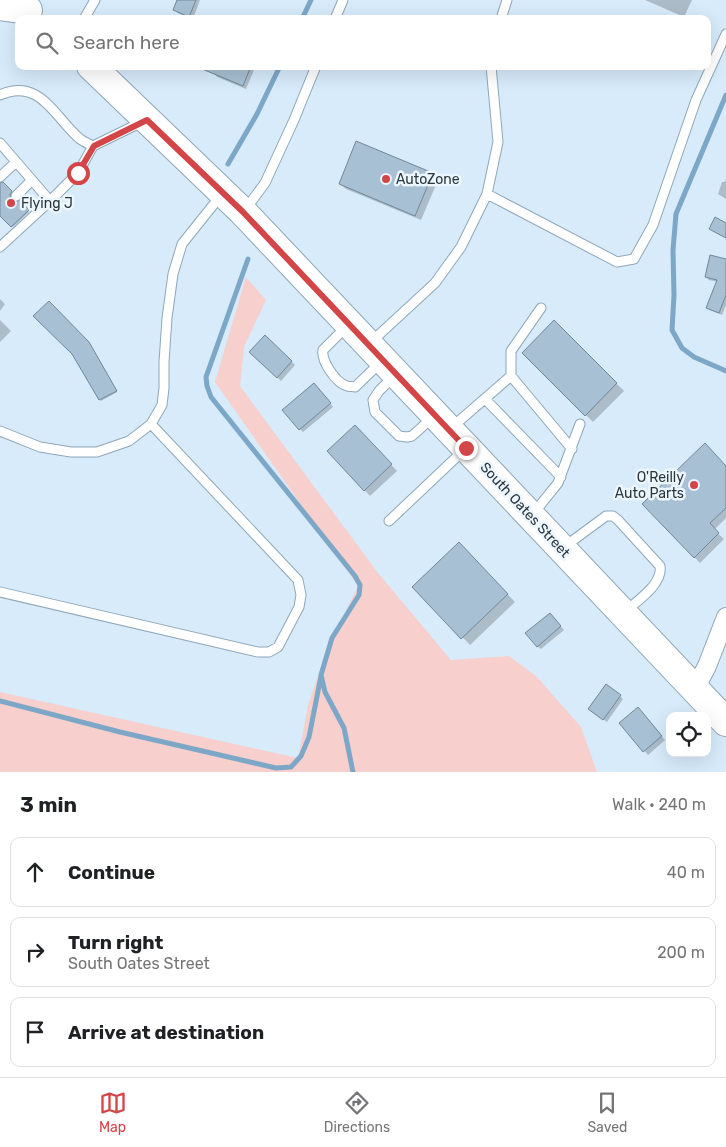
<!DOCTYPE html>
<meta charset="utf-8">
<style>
body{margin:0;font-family:Rubik,sans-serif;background:#f6f6f6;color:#202124}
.controls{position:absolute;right:15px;bottom:15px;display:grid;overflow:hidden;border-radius:10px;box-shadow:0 5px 20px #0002}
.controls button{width:45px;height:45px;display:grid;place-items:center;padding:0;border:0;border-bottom:1px solid #e0e0e0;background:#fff;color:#202124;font:25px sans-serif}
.stop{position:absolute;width:15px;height:15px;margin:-11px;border:4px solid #d44548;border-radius:50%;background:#fff}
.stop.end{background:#d44548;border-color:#fff;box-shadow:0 1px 5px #0008}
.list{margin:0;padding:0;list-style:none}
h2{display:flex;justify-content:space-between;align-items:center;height:65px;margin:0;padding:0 20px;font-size:21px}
h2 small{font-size:16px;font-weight:400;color:#757577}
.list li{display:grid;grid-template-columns:32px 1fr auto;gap:15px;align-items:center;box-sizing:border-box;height:70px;margin:0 10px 10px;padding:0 10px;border:1px solid #e0e0e0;border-radius:10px}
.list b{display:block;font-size:19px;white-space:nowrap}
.list p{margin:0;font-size:16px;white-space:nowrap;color:#757577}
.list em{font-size:16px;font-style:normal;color:#757577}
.icon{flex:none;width:28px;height:28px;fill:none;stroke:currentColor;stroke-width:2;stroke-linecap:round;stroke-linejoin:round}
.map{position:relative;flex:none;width:726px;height:772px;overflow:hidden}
.search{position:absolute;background:#fff;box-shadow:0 5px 20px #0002;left:15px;right:15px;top:15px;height:55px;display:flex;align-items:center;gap:12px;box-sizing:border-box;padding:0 18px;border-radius:10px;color:#757577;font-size:19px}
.sheet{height:305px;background:#fff}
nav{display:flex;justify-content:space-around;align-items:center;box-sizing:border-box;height:70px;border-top:1px solid #e0e0e0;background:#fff;font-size:14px;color:#757577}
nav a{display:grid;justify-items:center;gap:2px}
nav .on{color:#d44548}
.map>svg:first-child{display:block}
.green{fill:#f7cfcc}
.shadow{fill:#0003}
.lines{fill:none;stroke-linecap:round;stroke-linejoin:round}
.stream{stroke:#7da7c7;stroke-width:5}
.building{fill:#a7c0d3;stroke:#708899}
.lane-casing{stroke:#8fa7b9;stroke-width:11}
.street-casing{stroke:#8fa7b9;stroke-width:20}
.primary-casing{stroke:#8fa7b9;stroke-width:30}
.highway-casing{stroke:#8fa7b9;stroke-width:30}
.lane{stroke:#fff;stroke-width:9}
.street{stroke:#fff;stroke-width:18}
.primary{stroke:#fff;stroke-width:28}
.highway{stroke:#fff;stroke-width:28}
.route{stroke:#d44548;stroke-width:6}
.poi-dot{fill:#d44548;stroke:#ecf6fe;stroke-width:2}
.labels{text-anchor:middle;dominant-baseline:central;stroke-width:5;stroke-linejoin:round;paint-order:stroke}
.poi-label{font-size:14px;fill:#2b353d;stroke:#ecf6fe;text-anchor:start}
.street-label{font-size:14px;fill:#2b353d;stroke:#ecf6fe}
</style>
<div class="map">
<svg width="726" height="772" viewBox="0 0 726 772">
<rect width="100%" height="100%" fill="#d7ebfb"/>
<path class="green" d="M 246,277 L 266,300 L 244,347 L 240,386 L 378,573 L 451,660 L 509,656 L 536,676 L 581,727 L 597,772 L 0,772 L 0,692 L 298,758 L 308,705 L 327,650 L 358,586 L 215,382 Z"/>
<path class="shadow" d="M 178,0 L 200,0 L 193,19 L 178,13 L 174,10 Z
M 645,0 L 692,0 L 684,17 Z
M 250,66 L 254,70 L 246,89 L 217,77 L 214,73 Z
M 432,174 L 438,180 L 421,220 L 346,189 L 340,184 Z
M 726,179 L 726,199 L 718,194 L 722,182 L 725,182 Z
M 0,183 L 2,184 L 12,194 L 11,197 L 12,202 L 15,203 L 20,202 L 29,212 L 13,227 L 0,214 Z
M 726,260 L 726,305 L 722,315 L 710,310 L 707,308 L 718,282 L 709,280 L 706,277 Z
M 0,299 L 5,304 L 0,311 Z
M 0,320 L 11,331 L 0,342 Z
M 554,322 L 624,391 L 593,422 L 523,353 Z
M 265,337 L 295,365 L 281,381 L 251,352 Z
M 90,345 L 117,392 L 101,401 L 73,353 Z
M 318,388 L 333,407 L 303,432 L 300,429 Z
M 355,426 L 397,471 L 370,496 L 328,451 Z
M 726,467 L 726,518 L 714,530 L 724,539 L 700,563 L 643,504 Z
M 459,544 L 515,602 L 470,645 L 414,587 Z
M 553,618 L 564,630 L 541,649 L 537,646 Z
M 620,696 L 623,699 L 607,722 L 593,712 Z
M 641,712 L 665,740 L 648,755 L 621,723 Z"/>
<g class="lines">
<path class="stream" d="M 302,19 L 311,0
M 726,95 L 676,214 L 673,250 L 674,295 L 672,330 L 682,348 L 694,357 L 726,371
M 228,164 L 257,114 L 280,66
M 248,259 L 206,377 L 207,386 L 211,397 L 355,576 L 360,585 L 359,595 L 332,638 L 321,675 L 325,692 L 344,728 L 353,772
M 0,701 L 120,732 L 276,768 L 291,767 L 301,756 L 309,737 L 321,676"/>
</g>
<path class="building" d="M 177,0 L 196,0 L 189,17 L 173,10 Z
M 195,66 L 251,66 L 243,86 Z
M 356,141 L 433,173 L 415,216 L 339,184 Z
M 3,182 L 12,191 L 10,195 L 11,200 L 15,202 L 20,200 L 29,210 L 11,227 L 0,216 L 0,183 Z
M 715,217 L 726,223 L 726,238 L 709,229 Z
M 710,255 L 726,259 L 726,295 L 719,313 L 706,308 L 717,280 L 705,277 Z
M 49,301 L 89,342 L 117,391 L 99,400 L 72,354 L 33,316 Z
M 554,320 L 617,383 L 585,416 L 522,353 Z
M 265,335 L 292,361 L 277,378 L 249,352 Z
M 314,383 L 331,403 L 299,430 L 282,410 Z
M 355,425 L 392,464 L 364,491 L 327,451 Z
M 705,443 L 726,466 L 726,508 L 710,523 L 719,533 L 694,558 L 642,504 Z
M 459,542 L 508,594 L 461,639 L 412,587 Z
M 550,613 L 561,626 L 537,647 L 525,633 Z
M 606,684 L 621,695 L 603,720 L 588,709 Z
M 638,707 L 662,736 L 643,752 L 619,723 Z"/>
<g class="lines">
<defs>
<path id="lane" d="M 84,19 L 95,0
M 335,19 L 343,0
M 501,19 L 507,0
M 0,95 C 40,77 55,118 80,139 C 84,142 89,144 93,146 L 144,121
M 0,143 L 50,201 L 0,247
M 0,177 L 16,162
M 487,194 L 617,262 L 634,259 L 653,225 L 696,100 L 726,34
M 16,196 L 32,180
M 50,201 L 78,173 L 93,146
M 245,210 L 265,183 L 294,120 L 316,66
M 347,326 L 323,350 C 321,361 336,383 347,386 C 349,387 352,386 355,387 L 381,362
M 370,343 L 435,283 L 461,247 L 487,194 L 498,142 L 491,66
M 394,376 L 379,391 L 373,400 L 375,412 L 399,436 L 407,437 L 412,436 L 433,417
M 511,376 L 572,449
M 485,399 L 561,477
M 451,428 L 511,376 L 511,351 L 541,308
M 0,431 L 40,447 L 71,452 L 97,452 L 129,441 L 151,424 L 162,405 L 164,388 L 164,362 L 167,318 L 173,274 L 182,244 L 222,194
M 533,514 L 558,483 L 580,424
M 389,521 L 464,450
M 564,547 L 606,516 L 613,516 L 618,520 L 660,566 C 663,584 638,600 626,611
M 0,592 L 258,652 L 269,652 L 278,647 L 299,607 L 301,595 L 298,580 L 151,424"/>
<path id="street" d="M 695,689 L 707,666 L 726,617"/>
<path id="primary" d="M 91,66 L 243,212 L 726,722"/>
<path id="highway" d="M 0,6 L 28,10"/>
</defs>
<use href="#lane" class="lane-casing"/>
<use href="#street" class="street-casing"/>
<use href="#primary" class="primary-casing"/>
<use href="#highway" class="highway-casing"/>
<use href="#lane" class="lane"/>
<use href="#street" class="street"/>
<use href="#primary" class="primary"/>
<use href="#highway" class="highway"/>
</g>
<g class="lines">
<path class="route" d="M 78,173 L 94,146 L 147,120 L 243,212 L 466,448"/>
</g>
<g class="poi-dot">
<circle cx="386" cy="179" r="5"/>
<circle cx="11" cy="203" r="5"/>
<circle cx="694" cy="485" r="5"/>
</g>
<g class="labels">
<g class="poi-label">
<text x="396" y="179">AutoZone</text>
<text x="21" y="203">Flying J</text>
<text x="684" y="477" text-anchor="end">O'Reilly<tspan x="684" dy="16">Auto Parts</tspan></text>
</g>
<g class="street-label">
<text transform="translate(525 510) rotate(47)">South Oates Street</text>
</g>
</g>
</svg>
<div class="controls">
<button><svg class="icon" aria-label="locate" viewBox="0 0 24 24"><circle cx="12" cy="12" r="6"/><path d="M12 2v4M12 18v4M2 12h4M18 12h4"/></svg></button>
</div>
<div class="stop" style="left:78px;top:173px"></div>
<div class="stop end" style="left:466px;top:448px"></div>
<div class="search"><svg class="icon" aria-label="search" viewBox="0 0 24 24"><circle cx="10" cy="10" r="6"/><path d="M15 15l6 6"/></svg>Search here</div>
</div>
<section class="sheet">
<h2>3 min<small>Walk · 240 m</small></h2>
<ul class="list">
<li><svg class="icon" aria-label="ahead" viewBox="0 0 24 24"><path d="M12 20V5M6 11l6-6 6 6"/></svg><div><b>Continue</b></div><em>40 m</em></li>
<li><svg class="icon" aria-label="right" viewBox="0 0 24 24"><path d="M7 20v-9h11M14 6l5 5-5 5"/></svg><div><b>Turn right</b><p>South Oates Street</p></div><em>200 m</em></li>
<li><svg class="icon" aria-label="arrive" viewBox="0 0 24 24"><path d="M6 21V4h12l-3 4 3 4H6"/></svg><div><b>Arrive at destination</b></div></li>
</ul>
</section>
<nav>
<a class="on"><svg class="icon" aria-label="map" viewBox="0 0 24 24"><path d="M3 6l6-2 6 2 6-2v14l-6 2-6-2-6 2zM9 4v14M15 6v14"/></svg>Map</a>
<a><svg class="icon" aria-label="directions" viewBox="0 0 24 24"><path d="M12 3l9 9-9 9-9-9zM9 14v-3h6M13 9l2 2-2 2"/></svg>Directions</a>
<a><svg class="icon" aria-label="saved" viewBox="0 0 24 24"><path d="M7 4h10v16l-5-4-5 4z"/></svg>Saved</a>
</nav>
